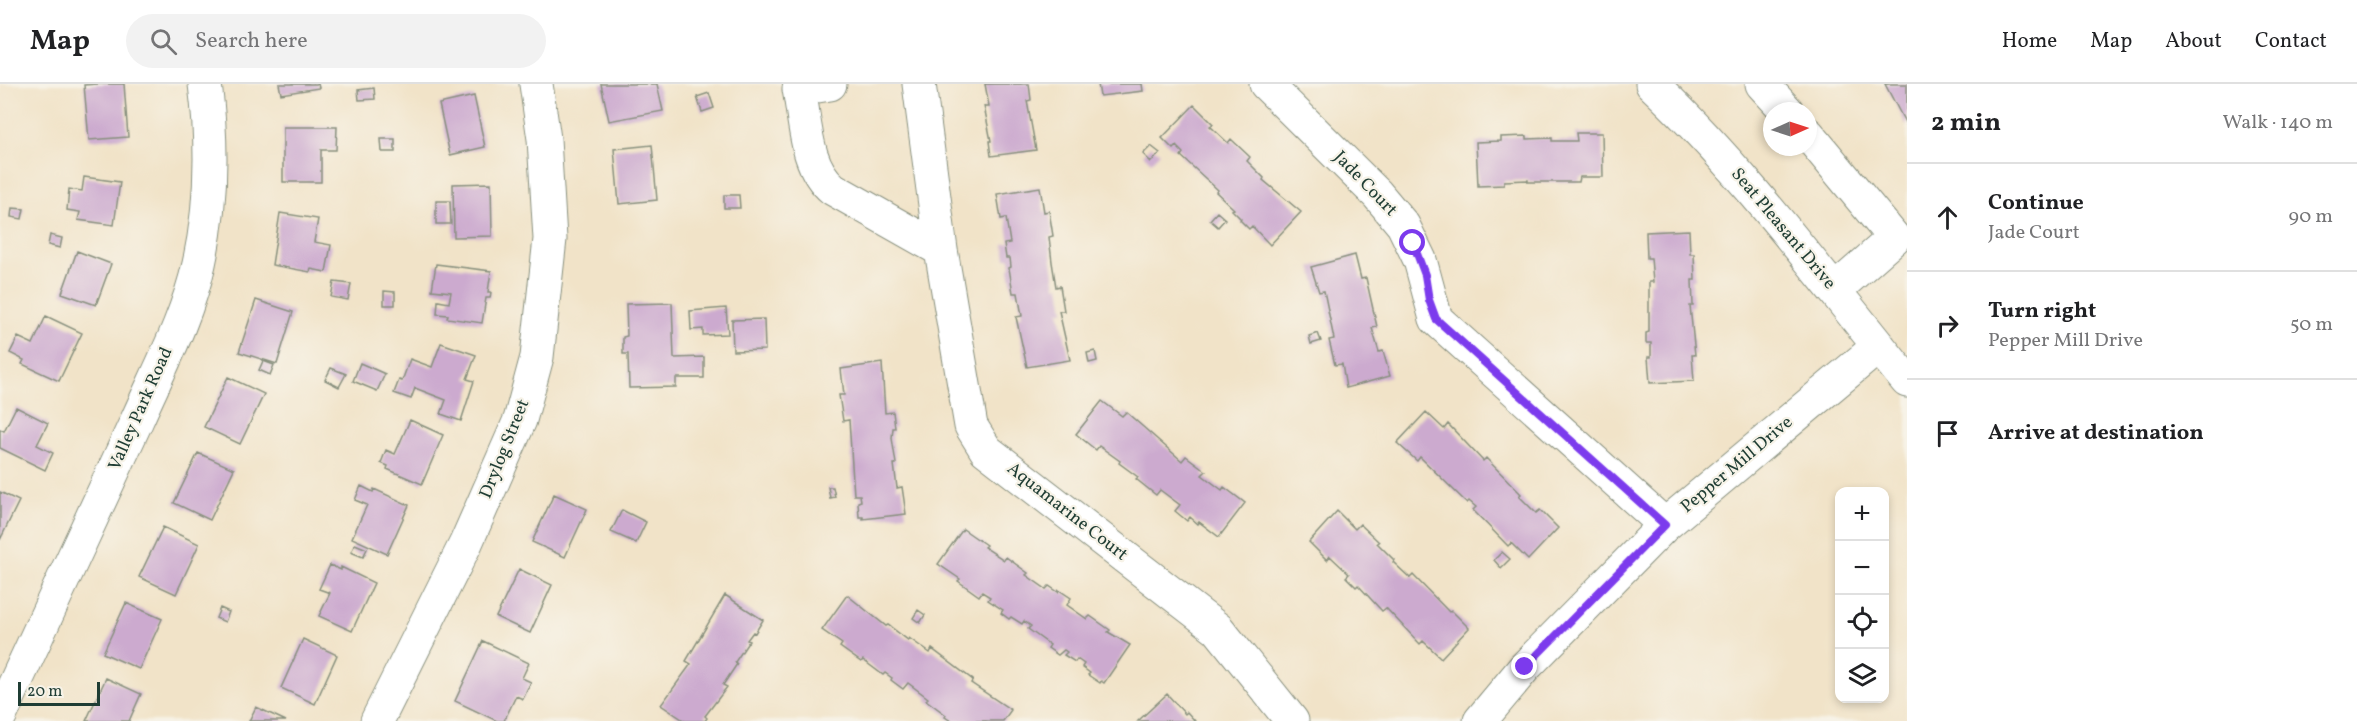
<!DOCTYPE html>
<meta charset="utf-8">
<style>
body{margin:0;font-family:Vollkorn,serif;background:#f2f2f2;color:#202124}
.controls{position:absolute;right:18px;bottom:18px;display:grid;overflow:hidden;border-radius:12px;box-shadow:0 3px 9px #0003}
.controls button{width:54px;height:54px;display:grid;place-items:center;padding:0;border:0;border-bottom:2px solid #e0e0e0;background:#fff;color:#202124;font:30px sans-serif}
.compass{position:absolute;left:1763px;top:18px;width:54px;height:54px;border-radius:50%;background:#fff;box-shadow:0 3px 9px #0003;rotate:87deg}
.scale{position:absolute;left:18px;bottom:15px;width:82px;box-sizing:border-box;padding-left:6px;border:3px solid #1f3d34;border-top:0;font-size:16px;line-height:21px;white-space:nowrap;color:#1f3d34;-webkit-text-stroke:4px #f7f3e8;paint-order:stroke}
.stop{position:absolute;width:18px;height:18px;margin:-14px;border:4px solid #7c3aed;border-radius:50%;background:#fff}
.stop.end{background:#7c3aed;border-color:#fff;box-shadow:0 2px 6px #0008}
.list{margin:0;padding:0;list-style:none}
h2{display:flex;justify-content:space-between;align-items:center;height:78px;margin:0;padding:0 24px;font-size:26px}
h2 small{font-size:20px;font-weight:400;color:#757577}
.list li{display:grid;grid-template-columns:39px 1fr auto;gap:18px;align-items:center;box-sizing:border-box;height:108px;padding:0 24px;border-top:2px solid #e0e0e0}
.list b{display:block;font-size:22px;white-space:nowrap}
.list p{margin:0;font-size:20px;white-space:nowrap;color:#757577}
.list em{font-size:20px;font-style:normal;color:#757577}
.icon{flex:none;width:33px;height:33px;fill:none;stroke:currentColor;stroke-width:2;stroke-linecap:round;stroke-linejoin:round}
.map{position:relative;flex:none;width:1907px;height:637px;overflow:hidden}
header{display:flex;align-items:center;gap:36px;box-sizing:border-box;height:84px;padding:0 30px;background:#fff;border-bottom:2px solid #e0e0e0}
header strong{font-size:28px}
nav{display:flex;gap:33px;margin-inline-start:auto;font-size:21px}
.search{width:420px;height:54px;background:#f2f2f2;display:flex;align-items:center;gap:15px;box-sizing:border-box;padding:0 21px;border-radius:33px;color:#757577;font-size:22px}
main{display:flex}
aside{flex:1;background:#fff}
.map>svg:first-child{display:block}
.building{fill:#ccaacf}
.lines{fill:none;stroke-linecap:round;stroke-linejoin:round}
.minor-casing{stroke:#88907e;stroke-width:35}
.minor{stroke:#fff;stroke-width:33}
.route{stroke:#7c3aed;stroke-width:8}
.labels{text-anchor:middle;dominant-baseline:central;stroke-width:4.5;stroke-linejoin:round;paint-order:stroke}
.street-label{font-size:18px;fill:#1f3d34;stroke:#f7f3e8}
</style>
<header>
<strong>Map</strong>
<div class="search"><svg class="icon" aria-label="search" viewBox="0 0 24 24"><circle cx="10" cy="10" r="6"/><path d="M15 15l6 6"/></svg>Search here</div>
<nav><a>Home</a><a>Map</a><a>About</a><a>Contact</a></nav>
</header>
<main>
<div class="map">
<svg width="1907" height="637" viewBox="0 0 1907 637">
<rect width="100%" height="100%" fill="#f7f3e8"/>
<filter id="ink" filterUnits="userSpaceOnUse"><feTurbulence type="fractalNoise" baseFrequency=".0167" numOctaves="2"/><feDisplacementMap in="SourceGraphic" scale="12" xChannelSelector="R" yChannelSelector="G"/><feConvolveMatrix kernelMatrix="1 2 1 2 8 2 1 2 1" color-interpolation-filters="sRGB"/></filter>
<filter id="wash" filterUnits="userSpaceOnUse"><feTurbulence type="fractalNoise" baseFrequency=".008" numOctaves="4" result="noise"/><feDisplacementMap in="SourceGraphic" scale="24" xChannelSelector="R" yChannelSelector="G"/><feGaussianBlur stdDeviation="1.35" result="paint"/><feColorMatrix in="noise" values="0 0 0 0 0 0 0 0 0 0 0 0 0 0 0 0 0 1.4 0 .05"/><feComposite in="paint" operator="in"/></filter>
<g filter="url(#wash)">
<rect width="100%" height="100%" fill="#f1e3c8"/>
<g id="blocks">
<path class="building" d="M 98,0 L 124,0 L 128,53 L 89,56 L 84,1 Z
M 279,0 L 318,0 L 319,4 L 281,10 Z
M 601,0 L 657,0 L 663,27 L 609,37 Z
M 985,0 L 1029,0 L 1031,16 L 1027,17 L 1036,66 L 991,72 L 989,57 L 991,57 L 984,22 L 989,22 Z
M 1098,0 L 1142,0 L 1143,7 L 1100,12 Z
M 1885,0 L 1907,0 L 1907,42 Z
M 374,4 L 375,15 L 359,16 L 358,6 Z
M 709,9 L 714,24 L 702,28 L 697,13 Z
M 474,12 L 485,63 L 450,71 L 439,20 Z
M 1194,21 L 1213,40 L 1210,42 L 1228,59 L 1231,55 L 1250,73 L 1247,77 L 1264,94 L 1263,96 L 1301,128 L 1270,161 L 1252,142 L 1249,145 L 1240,136 L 1241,135 L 1232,126 L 1234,125 L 1216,108 L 1218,106 L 1181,72 L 1183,69 L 1176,62 L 1173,65 L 1162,54 Z
M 283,43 L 337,43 L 336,66 L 321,66 L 321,98 L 283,98 Z
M 1576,49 L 1602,49 L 1603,93 L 1580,93 L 1579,98 L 1528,98 L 1528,96 L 1504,97 L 1504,101 L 1478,102 L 1476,58 L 1501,57 L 1501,53 L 1527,52 L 1527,55 L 1552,54 L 1552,57 L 1577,57 Z
M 381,55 L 395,55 L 395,68 L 382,68 Z
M 652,61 L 657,116 L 619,120 L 614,65 Z
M 1151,62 L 1160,69 L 1151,78 L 1143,70 Z
M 84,93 L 120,98 L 114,141 L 78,136 L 80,128 L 67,126 L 69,105 L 82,107 Z
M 491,99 L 492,152 L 454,153 L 453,100 Z
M 1040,103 L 1044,128 L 1049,127 L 1053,152 L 1049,153 L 1052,178 L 1056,203 L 1060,202 L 1064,227 L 1059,227 L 1070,276 L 1027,283 L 1016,233 L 1022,232 L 1018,209 L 1013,209 L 1009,184 L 1011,183 L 1010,174 L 1006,174 L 1004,160 L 1010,159 L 1006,134 L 1001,135 L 997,110 Z
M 724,111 L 739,111 L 740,124 L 724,124 Z
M 436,117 L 450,117 L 451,140 L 436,140 Z
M 12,124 L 24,125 L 22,135 L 11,133 Z
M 1217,128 L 1225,135 L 1218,143 L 1210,136 Z
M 280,129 L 318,135 L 314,158 L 331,161 L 326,188 L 311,185 L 310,188 L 272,181 Z
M 1689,146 L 1690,170 L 1694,170 L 1695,196 L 1692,196 L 1693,222 L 1690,222 L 1695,271 L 1692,271 L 1694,297 L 1650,299 L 1648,273 L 1651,273 L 1651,259 L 1646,259 L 1646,249 L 1649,248 L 1649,198 L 1653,198 L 1651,174 L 1647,174 L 1646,148 Z
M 50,151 L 62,154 L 60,164 L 48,161 Z
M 77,167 L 111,180 L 96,221 L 62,209 Z
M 1355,171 L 1361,195 L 1366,194 L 1377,243 L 1372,244 L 1379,268 L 1383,267 L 1390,292 L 1346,304 L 1342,280 L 1335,281 L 1329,256 L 1334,255 L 1324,207 L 1319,208 L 1311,183 Z
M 436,180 L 491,187 L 488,208 L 491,208 L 490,214 L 486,214 L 482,239 L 447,234 L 448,231 L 437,230 L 438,217 L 449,219 L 451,208 L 432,206 Z
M 334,198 L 351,200 L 348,216 L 331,213 Z
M 384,207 L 395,208 L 395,221 L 384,221 Z
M 256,216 L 293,228 L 277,280 L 239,268 Z
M 672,219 L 674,274 L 704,273 L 704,294 L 676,294 L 676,303 L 629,304 L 628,270 L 623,270 L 623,253 L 627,252 L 626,220 Z
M 726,224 L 728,250 L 703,251 L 703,245 L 691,246 L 690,227 Z
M 46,232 L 82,249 L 59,297 L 22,280 L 24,276 L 10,269 L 18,253 L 33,260 Z
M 764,235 L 765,266 L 733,267 L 732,236 Z
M 1318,249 L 1321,257 L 1311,260 L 1309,252 Z
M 441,259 L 476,271 L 467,295 L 474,297 L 461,337 L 441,330 L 446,316 L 415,304 L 411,315 L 394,309 L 399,296 L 402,297 L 410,275 L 432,283 Z
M 1095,267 L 1097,277 L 1089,279 L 1087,269 Z
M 263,277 L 274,281 L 270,291 L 259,286 Z
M 360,279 L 385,290 L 377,307 L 353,297 Z
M 882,279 L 885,329 L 893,328 L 895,344 L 893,344 L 892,354 L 896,380 L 894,380 L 897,404 L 902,403 L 906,430 L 863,435 L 863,433 L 859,433 L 858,418 L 861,417 L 860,411 L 854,411 L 849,336 L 843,337 L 839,311 L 844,311 L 841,285 Z
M 331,284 L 346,290 L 339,303 L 325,296 Z
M 228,293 L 264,310 L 240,360 L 204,343 Z
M 1102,317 L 1122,332 L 1126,328 L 1182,377 L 1186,372 L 1206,387 L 1202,391 L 1222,406 L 1224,403 L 1245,419 L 1219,453 L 1199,438 L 1198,440 L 1190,433 L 1187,437 L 1175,427 L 1180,421 L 1160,406 L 1156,411 L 1136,395 L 1138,393 L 1119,379 L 1120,377 L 1099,362 L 1096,366 L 1076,350 Z
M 16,323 L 48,339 L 37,361 L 53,369 L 45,386 L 0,364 L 0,345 L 4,347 Z
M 1426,328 L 1444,345 L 1448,340 L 1483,377 L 1486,374 L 1521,410 L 1519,412 L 1536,429 L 1540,426 L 1558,444 L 1528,476 L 1511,459 L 1508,462 L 1473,426 L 1476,423 L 1469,417 L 1467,419 L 1420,373 L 1417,377 L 1397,359 Z
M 410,336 L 443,351 L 422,400 L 387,385 L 388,382 L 381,379 L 386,366 L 395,370 Z
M 198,369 L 234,385 L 210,436 L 174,419 Z
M 361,402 L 373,408 L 374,405 L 409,421 L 387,470 L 352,454 L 367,421 L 355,416 Z
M 828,403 L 833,403 L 835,413 L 830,414 Z
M 0,408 L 19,417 L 0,456 Z
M 554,410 L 587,425 L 565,473 L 532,458 Z
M 622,426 L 646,438 L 636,459 L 611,448 Z
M 1337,427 L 1355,445 L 1360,440 L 1379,458 L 1377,459 L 1394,476 L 1393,478 L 1410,494 L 1413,491 L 1449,528 L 1451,526 L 1469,544 L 1441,574 L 1423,557 L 1420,560 L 1386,524 L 1382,527 L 1358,501 L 1356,503 L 1346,493 L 1349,490 L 1330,472 L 1327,476 L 1309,458 Z
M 163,443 L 199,460 L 176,510 L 139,493 Z
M 963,445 L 986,461 L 984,463 L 1004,476 L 1006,473 L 1028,489 L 1026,491 L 1046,505 L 1049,502 L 1058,508 L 1059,506 L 1071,514 L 1067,521 L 1087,535 L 1090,532 L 1110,546 L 1108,548 L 1130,561 L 1104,599 L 1101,597 L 1100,599 L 1088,591 L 1090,589 L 1082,583 L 1084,580 L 1077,575 L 1075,578 L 1064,571 L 1067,568 L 1064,566 L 1058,571 L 1048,564 L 1050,561 L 1028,545 L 1031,542 L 1024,537 L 1022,540 L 1011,533 L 1009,535 L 1001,529 L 1003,526 L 988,516 L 990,513 L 982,508 L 979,512 L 958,497 L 960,495 L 938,480 Z
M 355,460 L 367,465 L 363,473 L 351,468 Z
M 1502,468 L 1510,475 L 1501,484 L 1494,476 Z
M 330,481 L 341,486 L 341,483 L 374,499 L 352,547 L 319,532 L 330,509 L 319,505 Z
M 519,485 L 552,501 L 530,549 L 496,533 Z
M 725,511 L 763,536 L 755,549 L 753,548 L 747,556 L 749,557 L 735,578 L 737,580 L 723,601 L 727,603 L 705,632 L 707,634 L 705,637 L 685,637 L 661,621 L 691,580 L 686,577 Z
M 847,511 L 886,542 L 888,541 L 908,556 L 909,554 L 930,569 L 932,565 L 973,596 L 971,599 L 1011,626 L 1003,637 L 951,637 L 945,633 L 946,631 L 926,616 L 928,614 L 908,599 L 903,605 L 891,596 L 892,594 L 885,589 L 883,591 L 863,576 L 861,578 L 840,563 L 842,560 L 822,546 Z
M 126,519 L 162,535 L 139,585 L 103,569 Z
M 220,524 L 229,528 L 225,538 L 216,534 Z
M 918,526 L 925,531 L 920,539 L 913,534 Z
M 303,555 L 337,571 L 315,620 L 281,604 Z
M 483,557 L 529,579 L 522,594 L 531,598 L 523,615 L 516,612 L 504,637 L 497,637 L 455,617 Z
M 106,594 L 141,610 L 129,637 L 86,637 Z
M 1167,610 L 1185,630 L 1187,628 L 1195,637 L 1138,637 Z
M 256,623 L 286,637 L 249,637 Z"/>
</g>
</g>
<g filter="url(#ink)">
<use href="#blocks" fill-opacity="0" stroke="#88907e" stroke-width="1.5"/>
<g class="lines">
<defs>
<path id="minor" d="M 830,0 L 799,5 C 806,40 805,82 833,105 L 941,166
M 919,0 L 941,166 L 971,342 L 986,366 L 1218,545 L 1292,637
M 1266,0 L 1377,110 L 1403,141 L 1420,176 L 1436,235 L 1665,441
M 1652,0 C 1747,90 1824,196 1907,297
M 1762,0 L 1787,27
M 1808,50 L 1894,154 L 1835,206
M 0,632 C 45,533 92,435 137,336 C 159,286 187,234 199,180 C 212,120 213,61 205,0
M 377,637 L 466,459 L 520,336 L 537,273 L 550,155 L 544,55 L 536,0
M 1480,637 L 1525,583 L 1665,441 L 1879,262"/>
</defs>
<use href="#minor" class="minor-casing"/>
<use href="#minor" class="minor"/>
</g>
</g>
<g class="lines" filter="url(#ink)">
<path class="route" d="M 1413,159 L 1425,191 L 1429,216 L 1436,235 L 1665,441 L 1525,583"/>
</g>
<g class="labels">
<g class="street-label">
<text transform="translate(1365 100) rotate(46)">Jade Court</text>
<text transform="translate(1783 145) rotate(50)">Seat Pleasant Drive</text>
<text transform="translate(141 325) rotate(-66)">Valley Park Road</text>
<text transform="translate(505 365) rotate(-68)">Drylog Street</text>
<text transform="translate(1737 381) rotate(-40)">Pepper Mill Drive</text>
<text transform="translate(1067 428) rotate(38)">Aquamarine Court</text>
</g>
</g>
</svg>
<div class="controls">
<button>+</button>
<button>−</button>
<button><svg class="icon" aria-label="locate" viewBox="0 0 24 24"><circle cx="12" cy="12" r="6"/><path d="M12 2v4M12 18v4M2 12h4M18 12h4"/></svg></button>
<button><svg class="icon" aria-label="layers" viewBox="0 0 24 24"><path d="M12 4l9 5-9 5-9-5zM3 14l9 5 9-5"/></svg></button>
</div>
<svg class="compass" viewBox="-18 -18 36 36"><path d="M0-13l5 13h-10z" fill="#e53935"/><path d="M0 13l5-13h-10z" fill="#757577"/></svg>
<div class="scale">20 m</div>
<div class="stop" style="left:1413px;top:159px"></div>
<div class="stop end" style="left:1525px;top:583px"></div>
</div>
<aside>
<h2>2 min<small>Walk · 140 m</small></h2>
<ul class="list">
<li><svg class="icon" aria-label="ahead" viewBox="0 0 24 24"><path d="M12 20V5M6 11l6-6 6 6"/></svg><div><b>Continue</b><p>Jade Court</p></div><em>90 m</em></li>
<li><svg class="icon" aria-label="right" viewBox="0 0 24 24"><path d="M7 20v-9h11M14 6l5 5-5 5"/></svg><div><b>Turn right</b><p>Pepper Mill Drive</p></div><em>50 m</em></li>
<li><svg class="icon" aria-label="arrive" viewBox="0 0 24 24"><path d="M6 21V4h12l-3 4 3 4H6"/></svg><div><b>Arrive at destination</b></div></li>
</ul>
</aside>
</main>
